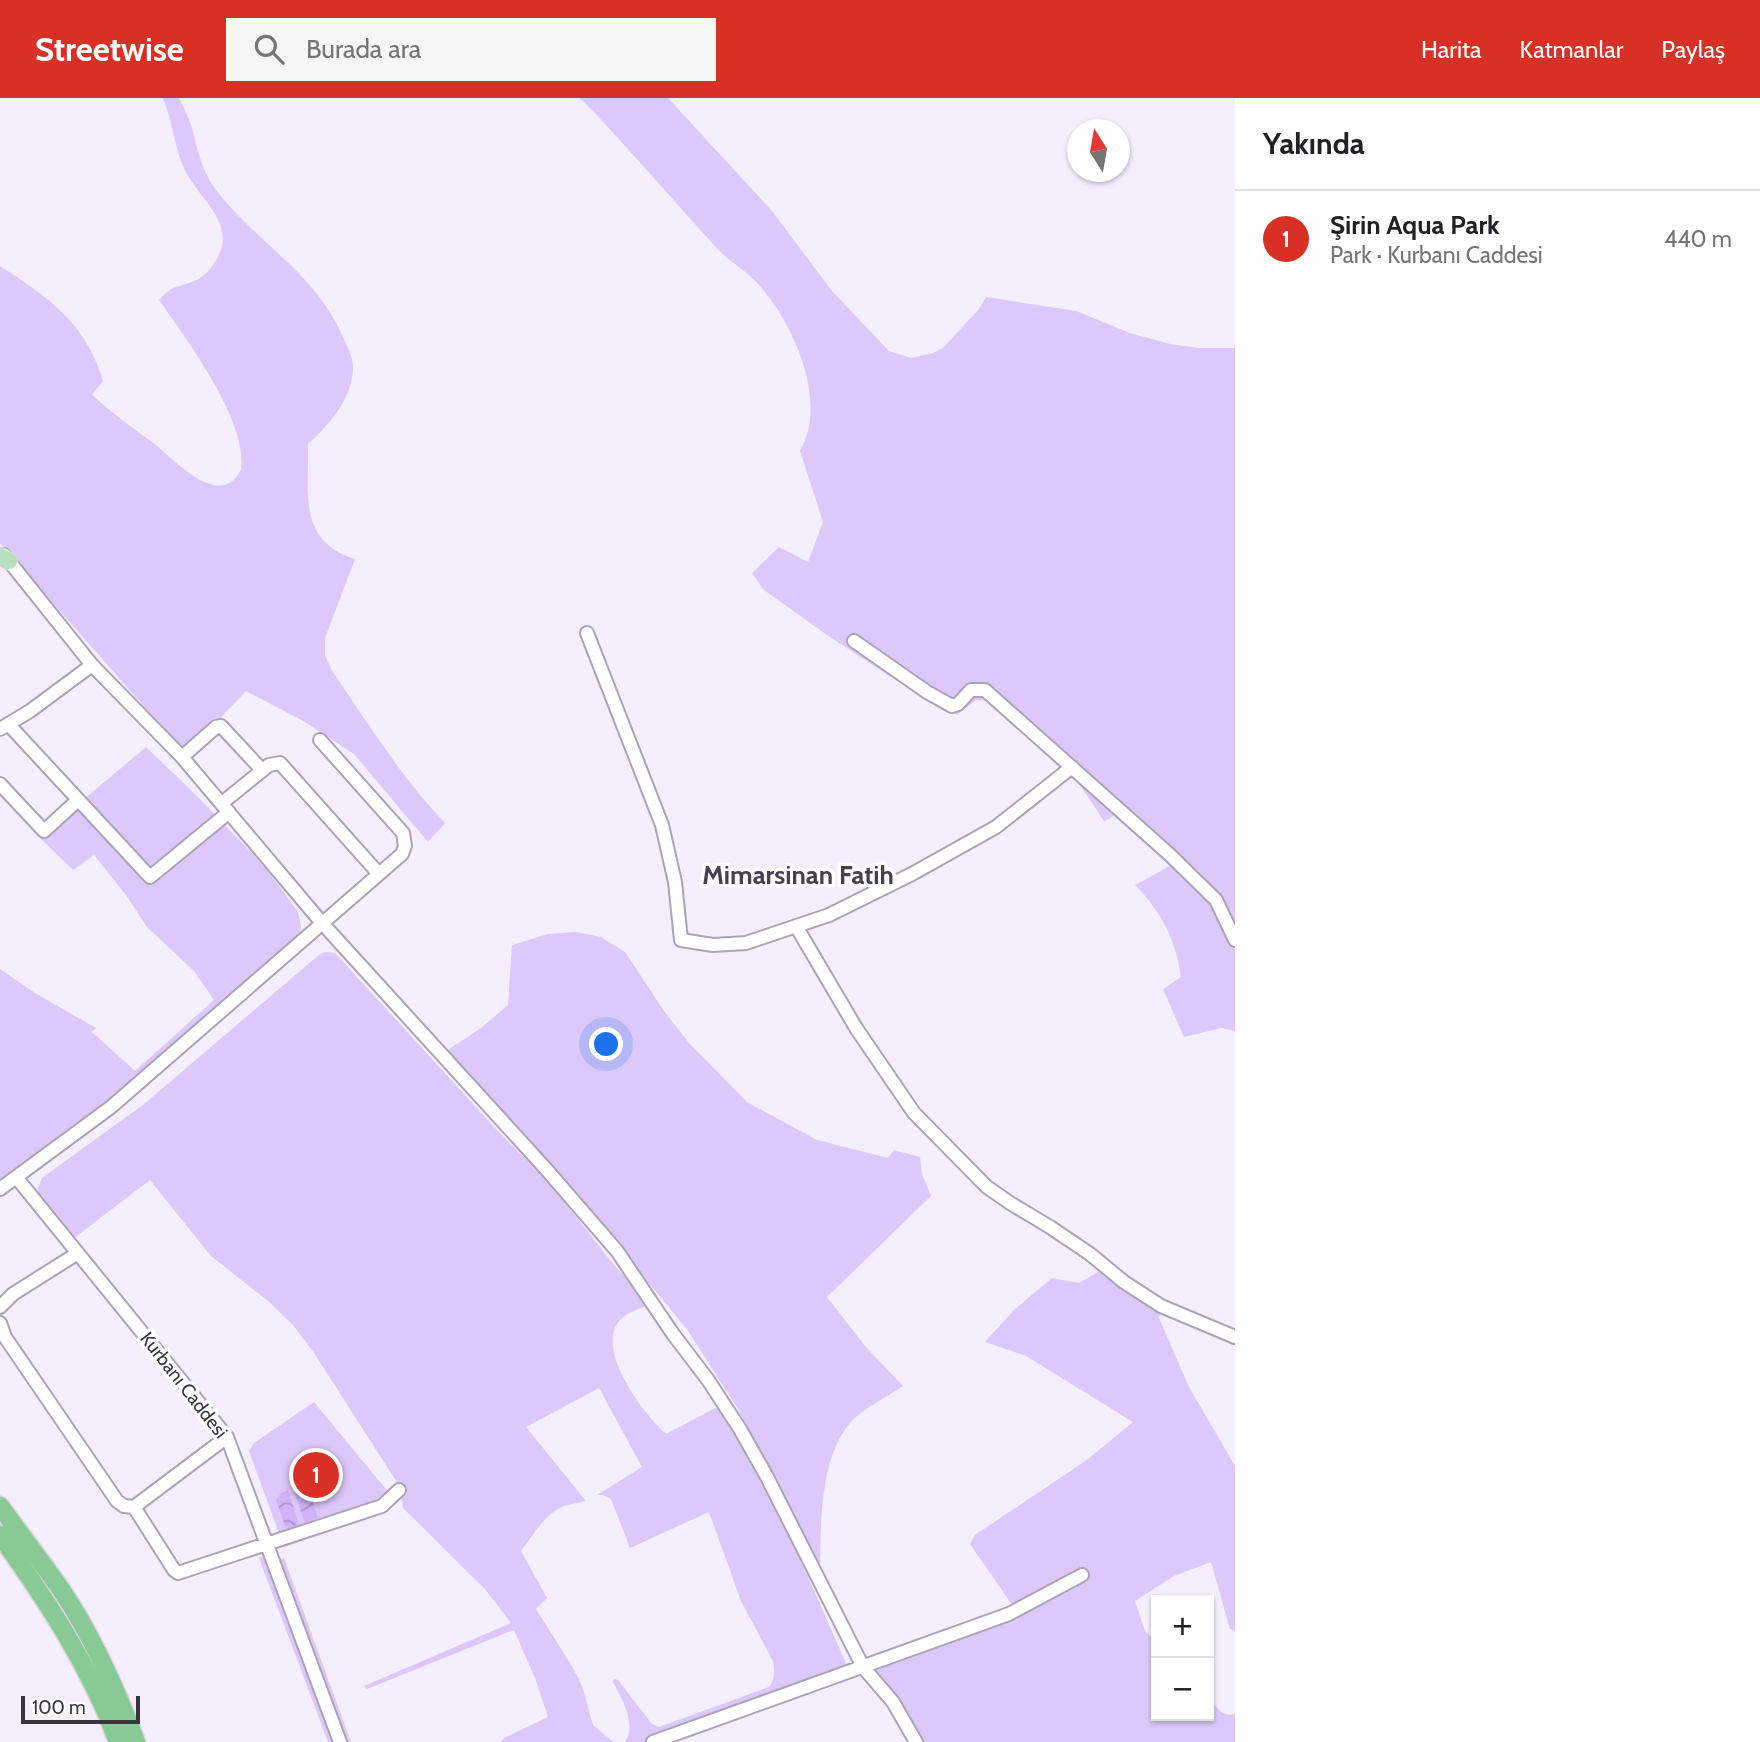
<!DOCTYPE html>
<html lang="tr">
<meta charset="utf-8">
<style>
body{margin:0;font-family:Cabin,sans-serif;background:#f6f6f6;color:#202124}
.controls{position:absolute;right:21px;bottom:21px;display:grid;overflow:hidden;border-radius:0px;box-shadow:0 2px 5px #0004}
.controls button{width:63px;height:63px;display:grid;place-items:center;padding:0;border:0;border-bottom:2px solid #e0e0e0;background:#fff;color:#202124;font:35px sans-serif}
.compass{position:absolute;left:1067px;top:21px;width:63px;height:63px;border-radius:50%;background:#fff;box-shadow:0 2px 5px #0004;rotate:349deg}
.scale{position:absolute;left:21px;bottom:18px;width:119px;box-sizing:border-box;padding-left:7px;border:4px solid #38353d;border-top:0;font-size:19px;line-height:24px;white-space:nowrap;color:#38353d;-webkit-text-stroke:5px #fefefe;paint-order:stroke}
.you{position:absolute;left:607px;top:947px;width:24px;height:24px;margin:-18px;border:5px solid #fff;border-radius:50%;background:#1a73e8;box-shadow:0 0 0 10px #1a73e833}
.badge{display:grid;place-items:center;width:46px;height:46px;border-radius:50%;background:#d93025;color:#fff;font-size:23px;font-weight:700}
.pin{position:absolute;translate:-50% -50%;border:4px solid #fff;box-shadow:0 2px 7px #0006}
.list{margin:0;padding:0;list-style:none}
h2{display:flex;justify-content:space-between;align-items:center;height:91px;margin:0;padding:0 28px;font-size:30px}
h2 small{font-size:23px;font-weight:400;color:#757577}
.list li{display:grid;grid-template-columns:46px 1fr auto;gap:21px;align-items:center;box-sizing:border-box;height:98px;padding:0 28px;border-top:2px solid #e0e0e0}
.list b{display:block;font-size:26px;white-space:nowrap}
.list p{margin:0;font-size:23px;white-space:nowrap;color:#757577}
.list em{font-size:23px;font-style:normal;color:#757577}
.icon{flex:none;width:38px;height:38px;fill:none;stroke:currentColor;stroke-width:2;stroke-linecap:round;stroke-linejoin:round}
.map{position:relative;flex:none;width:1235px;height:1644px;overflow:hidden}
header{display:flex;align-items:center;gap:42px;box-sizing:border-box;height:98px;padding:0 35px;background:#d93025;color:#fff}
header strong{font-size:33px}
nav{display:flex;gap:38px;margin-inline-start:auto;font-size:24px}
.search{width:490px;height:63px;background:#f6f6f6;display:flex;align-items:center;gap:18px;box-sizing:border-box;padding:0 24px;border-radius:0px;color:#757577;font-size:26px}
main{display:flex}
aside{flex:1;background:#fff}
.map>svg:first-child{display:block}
.green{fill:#dcc8fa}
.water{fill:url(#water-waves)}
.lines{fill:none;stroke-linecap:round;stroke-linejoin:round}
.minor-casing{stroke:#aba4b6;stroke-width:16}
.major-casing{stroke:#d7d7d8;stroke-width:19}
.highway-casing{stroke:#d7d7d8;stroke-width:21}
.minor{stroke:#fff;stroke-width:12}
.major{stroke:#b8dfbf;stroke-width:16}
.highway{stroke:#88c995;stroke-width:18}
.labels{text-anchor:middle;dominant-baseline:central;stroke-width:7;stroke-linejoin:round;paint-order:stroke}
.street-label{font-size:19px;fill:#38353d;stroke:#fefefe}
.district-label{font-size:26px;font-weight:bold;fill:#453f4f;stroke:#fefefe}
</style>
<header>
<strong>Streetwise</strong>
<div class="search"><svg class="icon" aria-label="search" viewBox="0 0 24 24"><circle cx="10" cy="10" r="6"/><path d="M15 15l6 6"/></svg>Burada ara</div>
<nav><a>Harita</a><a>Katmanlar</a><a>Paylaş</a></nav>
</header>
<main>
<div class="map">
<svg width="1235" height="1644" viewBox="0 0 1235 1644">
<defs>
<pattern id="water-waves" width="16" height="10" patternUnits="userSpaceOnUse" patternTransform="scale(1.75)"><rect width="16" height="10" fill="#d0b3fb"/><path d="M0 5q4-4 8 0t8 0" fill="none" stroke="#aa92cc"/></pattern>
</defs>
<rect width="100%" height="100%" fill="#f4eefe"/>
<path class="green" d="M 163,0 L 179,0 C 184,10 189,20 192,30 C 197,50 202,73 214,89 C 255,145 314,172 343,239 C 347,248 353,260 353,269 C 353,300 329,327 308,346 C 309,394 297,443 355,461 L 325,540 L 325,557 L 331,571 C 367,624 400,678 445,725 L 428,744 L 354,656 L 305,624 L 246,593 L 186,656 L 0,445 L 0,168 C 48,199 86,225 103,283 L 92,297 C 111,314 131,329 152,344 C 172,359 219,414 241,372 C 248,322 186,241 159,202 C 162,199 167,193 171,191 C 186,185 198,185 209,172 C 246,128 199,105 183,68 C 174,46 172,22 163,0 Z
M 580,0 L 668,0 L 772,113 L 832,193 L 889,253 L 911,260 L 933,255 L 943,250 L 979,211 L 986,199 L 1076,213 L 1130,235 L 1170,246 L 1198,250 L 1235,250 L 1235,933 L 1222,930 L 1184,939 L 1163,891 L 1181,879 C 1176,842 1161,813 1135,787 L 1170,768 L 1114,718 L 1104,723 L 1078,684 L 989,603 L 976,602 L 957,617 L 891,579 L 827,537 L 764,492 L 752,475 L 779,449 L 808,464 L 823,424 L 800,353 C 829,303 793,224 758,186 C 745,171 726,162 714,147 C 669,98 627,48 580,0 Z
M 146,649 L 200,701 L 265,769 L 298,814 L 301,828 L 300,837 L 114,1002 L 50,1049 L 0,1082 L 0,871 L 35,895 L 96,930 L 92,934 L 135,973 L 214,902 L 194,873 L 147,829 L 126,797 L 94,757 L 73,772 L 39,739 Z
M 576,834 L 601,839 L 625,854 L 664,913 L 689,945 L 747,1004 L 817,1042 L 888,1060 L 894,1052 L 920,1059 L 922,1076 L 931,1098 L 827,1199 L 865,1248 L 903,1288 C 890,1297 859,1313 850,1325 C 820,1360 821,1424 820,1467 L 738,1311 L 686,1230 L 599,1125 L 443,955 L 480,931 L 508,907 L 512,847 L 548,836 Z
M 326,854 L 335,855 L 496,1031 L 552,1088 L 614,1167 L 650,1207 C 638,1211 624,1215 617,1226 C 598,1256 644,1316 666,1336 L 721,1307 L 796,1452 L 849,1572 L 648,1644 L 625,1644 C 637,1628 622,1600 613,1584 L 614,1581 L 618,1582 L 652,1626 L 659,1629 L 769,1589 C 775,1580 775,1573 773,1563 L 741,1503 L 709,1414 L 630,1450 L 611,1401 L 603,1397 L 597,1397 L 642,1369 L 599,1290 L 526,1329 L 586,1403 C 579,1405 571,1406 564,1408 C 544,1416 533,1438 521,1453 L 547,1500 L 536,1511 L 573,1570 L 582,1588 L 593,1627 L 613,1644 L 501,1644 L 504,1640 L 548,1619 L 535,1580 L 514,1532 L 367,1591 L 364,1588 L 511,1525 L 485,1491 L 403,1410 L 400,1389 L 314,1255 L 293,1227 L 268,1203 L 211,1158 L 150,1082 L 74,1140 L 39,1099 L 38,1090 L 42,1080 L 144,1006 L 320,856 Z
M 1108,1168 L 1162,1206 L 1159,1220 L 1189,1289 L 1235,1368 L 1235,1533 L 1230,1531 L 1211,1464 L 1174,1478 L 1135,1503 L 1145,1533 L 1156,1543 L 1156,1618 L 1209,1618 L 1209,1596 C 1215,1608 1220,1619 1235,1616 L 1235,1644 L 917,1644 L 871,1575 L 907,1549 L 1015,1511 L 970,1446 L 975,1437 L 1088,1361 L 1133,1324 L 1026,1258 L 985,1244 L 1014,1212 L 1052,1180 L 1079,1185 Z
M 314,1304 L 394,1401 L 385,1412 L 284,1449 L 249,1353 L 254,1345 Z
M 266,1457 L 335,1644 L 328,1644 L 259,1460 Z
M 284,1460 L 351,1644 L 345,1644 L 277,1463 Z"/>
<path class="water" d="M 301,1389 L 309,1392 L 318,1420 L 305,1425 L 293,1391 Z
M 288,1392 L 299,1426 L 286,1431 L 276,1402 L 281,1395 Z"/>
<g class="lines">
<defs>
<path id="minor" d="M 4,457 L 92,567 L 182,659 L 322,825 L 546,1071 L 617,1153 L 673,1236 L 708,1282 L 740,1331 L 767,1379 L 863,1569 L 893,1604 L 916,1644
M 587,535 L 662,727 L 675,784 L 681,842 L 713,847 L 746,845 L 829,817 L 912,776 L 996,729 L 1072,669
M 854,543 L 927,594 L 952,608 L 958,606 L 971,592 L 985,592 L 1169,756 L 1216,802 L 1235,842
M 9,627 L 150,779 L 229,714
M 0,631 L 30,613 L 92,567
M 182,659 L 216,629 L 221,628 L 262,672
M 0,686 L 44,733 L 78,702
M 222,705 L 269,667 L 280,665 L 379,776
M 796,828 L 856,930 L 914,1015 L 987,1089 L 1010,1105 L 1050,1129 L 1090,1156 L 1124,1184 L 1161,1208 L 1235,1239
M 16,1079 L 227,1339 L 340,1644
M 0,1091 L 111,1009 L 402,756 L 405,748 L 403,735 L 320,642
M 0,1209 L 13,1196 L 78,1155
M 0,1225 L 5,1239 L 117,1403 L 124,1408 L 134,1409
M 227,1339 L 134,1409 L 174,1472 L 178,1475 L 382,1408 L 399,1392
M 653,1644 L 1009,1516 L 1082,1477"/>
<path id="major" d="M 0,458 L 9,463"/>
<path id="highway" d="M 0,1408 C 20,1436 41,1463 60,1490 C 92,1537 116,1591 136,1644
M 0,1437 C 47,1503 90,1568 118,1644"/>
</defs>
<use href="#minor" class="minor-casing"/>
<use href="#major" class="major-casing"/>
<use href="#highway" class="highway-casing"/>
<use href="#minor" class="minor"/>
<use href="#major" class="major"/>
<use href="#highway" class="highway"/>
</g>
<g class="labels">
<g class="street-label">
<text transform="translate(184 1287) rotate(52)">Kurbanı Caddesi</text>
</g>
<g class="district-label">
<text x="798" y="777">Mimarsinan Fatih</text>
</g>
</g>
</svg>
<div class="controls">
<button>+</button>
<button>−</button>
</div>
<svg class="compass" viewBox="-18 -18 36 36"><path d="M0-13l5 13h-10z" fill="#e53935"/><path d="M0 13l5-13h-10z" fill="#757577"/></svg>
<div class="scale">100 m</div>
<div class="you"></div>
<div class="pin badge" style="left:316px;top:1377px">1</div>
</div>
<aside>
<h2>Yakında<small></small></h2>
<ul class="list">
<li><span class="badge">1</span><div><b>Şirin Aqua Park</b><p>Park · Kurbanı Caddesi</p></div><em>440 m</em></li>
</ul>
</aside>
</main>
